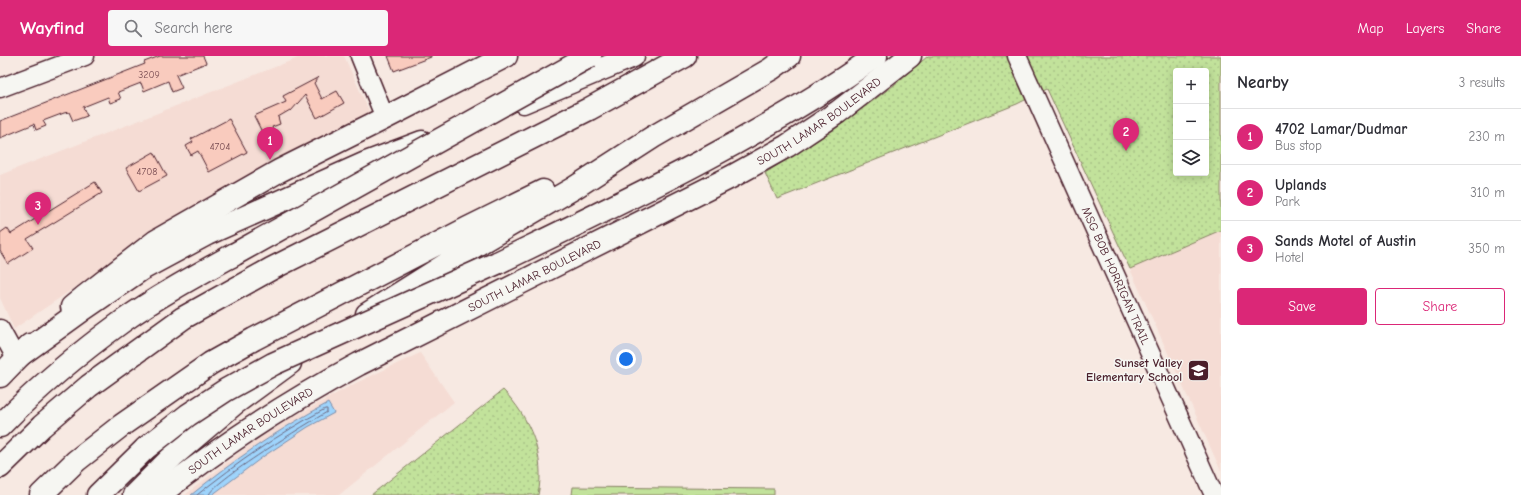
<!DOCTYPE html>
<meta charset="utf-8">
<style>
body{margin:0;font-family:"Comic Neue",sans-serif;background:#f7f7f7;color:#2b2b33}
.controls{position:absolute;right:12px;top:12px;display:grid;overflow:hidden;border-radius:4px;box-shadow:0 2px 10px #0003}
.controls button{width:36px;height:36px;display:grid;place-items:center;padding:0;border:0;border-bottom:1px solid #e1e1e2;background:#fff;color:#2b2b33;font:20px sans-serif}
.you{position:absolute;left:626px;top:303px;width:14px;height:14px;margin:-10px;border:3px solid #fff;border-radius:50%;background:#1a73e8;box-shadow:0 0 0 6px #1a73e833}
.badge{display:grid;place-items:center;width:26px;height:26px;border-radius:50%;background:#db2777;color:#fff;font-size:13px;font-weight:700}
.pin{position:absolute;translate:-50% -33px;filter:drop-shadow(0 1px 2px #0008)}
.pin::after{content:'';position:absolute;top:21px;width:14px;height:12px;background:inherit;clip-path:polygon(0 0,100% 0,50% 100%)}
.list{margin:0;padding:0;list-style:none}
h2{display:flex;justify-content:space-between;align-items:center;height:52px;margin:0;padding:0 16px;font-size:17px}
h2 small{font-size:13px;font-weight:400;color:#7c7c81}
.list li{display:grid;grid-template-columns:26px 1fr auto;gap:12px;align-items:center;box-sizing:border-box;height:56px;padding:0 16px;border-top:1px solid #e1e1e2}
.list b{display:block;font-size:15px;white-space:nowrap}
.list p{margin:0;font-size:13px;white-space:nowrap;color:#7c7c81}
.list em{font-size:13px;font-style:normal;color:#7c7c81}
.actions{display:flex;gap:8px;padding:12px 16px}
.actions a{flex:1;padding:9px 0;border:1px solid #db2777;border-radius:4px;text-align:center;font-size:14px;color:#db2777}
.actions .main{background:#db2777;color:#fff}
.icon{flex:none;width:22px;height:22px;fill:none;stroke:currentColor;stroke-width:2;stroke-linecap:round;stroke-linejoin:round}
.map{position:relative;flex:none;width:1221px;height:439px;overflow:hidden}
header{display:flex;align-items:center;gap:24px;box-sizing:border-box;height:56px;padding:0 20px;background:#db2777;color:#fff}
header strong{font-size:19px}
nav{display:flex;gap:22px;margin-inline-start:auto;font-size:14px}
.search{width:280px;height:36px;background:#f7f7f7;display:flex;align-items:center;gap:10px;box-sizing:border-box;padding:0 14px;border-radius:4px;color:#7c7c81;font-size:15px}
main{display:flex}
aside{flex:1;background:#fff}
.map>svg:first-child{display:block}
.built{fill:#f5dcd4}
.grass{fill:#c2e29b;stroke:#868063}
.park{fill:url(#park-dots);stroke:#868063;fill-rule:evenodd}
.water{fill:#9ed4fc;stroke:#7c8ca8}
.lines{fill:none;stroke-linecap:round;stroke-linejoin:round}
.shore{stroke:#6c677f;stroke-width:1}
.building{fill:#f9cbbe;stroke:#4a1f2b}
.minor-casing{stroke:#4a1f2b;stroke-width:21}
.major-casing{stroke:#4a1f2b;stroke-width:25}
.highway-casing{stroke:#4a1f2b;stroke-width:25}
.minor{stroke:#f6f6f2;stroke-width:18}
.major{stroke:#f6f6f2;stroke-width:22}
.highway{stroke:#f6f6f2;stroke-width:22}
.highway-bridge-casing{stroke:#4a1f2b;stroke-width:25;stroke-linecap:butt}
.highway-bridge{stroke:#f6f6f2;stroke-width:22}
.labels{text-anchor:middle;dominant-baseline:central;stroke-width:3;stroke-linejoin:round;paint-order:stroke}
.number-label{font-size:10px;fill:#764a50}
.street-label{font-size:12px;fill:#4a1f2b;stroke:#f6f6f2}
.poi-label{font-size:12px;font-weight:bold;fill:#4a1f2b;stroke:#f6f6f2;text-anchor:end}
</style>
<header>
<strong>Wayfind</strong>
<div class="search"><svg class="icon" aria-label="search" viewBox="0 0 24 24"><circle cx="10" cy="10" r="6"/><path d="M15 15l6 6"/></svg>Search here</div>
<nav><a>Map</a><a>Layers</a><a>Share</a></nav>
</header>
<main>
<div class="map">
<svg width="1221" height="439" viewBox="0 0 1221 439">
<defs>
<pattern id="park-dots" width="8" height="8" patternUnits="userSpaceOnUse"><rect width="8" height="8" fill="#c2e29b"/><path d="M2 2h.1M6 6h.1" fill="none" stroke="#a8c186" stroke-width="1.8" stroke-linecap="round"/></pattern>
</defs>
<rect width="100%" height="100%" fill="#f7e9e2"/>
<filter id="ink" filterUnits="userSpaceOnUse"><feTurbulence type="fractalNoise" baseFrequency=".025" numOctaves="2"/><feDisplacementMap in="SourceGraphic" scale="8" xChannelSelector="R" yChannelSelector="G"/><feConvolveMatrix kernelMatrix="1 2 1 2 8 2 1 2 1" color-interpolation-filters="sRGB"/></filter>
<g filter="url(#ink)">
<path class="built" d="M 303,0 L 344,0 L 370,57 L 211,139 L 14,273 L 0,242 L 0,119 Z
M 1221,174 L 1221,415 L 1130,213 Z
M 420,297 L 454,346 L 339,439 L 185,439 L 243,394 L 286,365 L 354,328 Z"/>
<path class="grass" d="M 573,431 L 774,433 L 774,439 L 572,439 Z"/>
<path class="park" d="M 928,0 L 1221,0 L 1221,174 L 1130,213 L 1047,33 L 1017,48 L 777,143 L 765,117 L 835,73 L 894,29 ZM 1176,15 L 1206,15 L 1206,117 L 1176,117 Z
M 503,334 C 530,361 546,401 538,439 L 371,439 Z"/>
<path class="water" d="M 328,347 L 334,357 L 308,371 L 264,400 L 212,439 L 191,439 C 234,404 279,373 328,347 Z"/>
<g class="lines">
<path class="shore" d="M 197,439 C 237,407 280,377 325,353 L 327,353 L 327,356 C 310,366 211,426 209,439"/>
</g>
<path class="building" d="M 160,0 L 203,0 L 206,7 L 176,19 L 182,32 L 172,36 L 168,25 L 144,35 L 141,27 L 118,36 L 121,43 L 110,47 L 108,41 L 83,51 L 87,60 L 73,65 L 69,56 L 64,57 L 43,65 L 46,70 L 36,74 L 34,68 L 0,82 L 0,65 L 145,8 L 144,6 Z
M 388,0 L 431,0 L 431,1 L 394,15 Z
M 319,21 L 314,27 L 322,43 L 337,35 L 344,47 L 317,62 L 305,39 L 291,55 L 290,54 L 278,61 L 280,68 L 272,71 L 277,82 L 264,87 L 260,77 L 262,76 L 254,60 L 286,46 L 283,40 Z
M 229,63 L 247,96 L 209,116 L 198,95 L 191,99 L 186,90 L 193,86 L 191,83 Z
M 154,96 L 167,120 L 139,135 L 126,112 Z
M 95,126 L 102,137 L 27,183 L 33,192 L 8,208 L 0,195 L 0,177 L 7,172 L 11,178 Z"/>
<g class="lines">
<defs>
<g id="minor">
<path d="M 360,0 L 385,62"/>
<path id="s1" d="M 1017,0 L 1214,439"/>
<path d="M 0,32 L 85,0"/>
<path d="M 0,273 L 16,302"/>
</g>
<g id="major">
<path d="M 72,251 L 84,241 L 156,185 L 279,115 L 385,62 L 506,0"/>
<path d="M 0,320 L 30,289"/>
<path id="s2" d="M 159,439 C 222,389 288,346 359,308 L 731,121 L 787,90 L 838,56 L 910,0"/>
</g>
<path id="highway" d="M 523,46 L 633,0
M 497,207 C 627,144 758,83 876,0
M 367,258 L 483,185 L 574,132 L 653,81 L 771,13 L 789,0
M 16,302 L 81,255 L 142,213 L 207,178 L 366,107 L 422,86
M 0,370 C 38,331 79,297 123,265 C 158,240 197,219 235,198
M 0,411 L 42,370 L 89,330 L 183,262 L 271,213 L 589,53 L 685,0
M 41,439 L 76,405 L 122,369 L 211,307 L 254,283 L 468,172 L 543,135
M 98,439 L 146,392
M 134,439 L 174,399 L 234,348 L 290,307"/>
</defs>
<use href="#minor" class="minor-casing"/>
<use href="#major" class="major-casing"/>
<use href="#highway" class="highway-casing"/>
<use href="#minor" class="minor"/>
<use href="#major" class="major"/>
<use href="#highway" class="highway"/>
<defs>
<path id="highway-bridge" d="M 235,198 L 590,0
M 146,392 L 188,359 L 226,334 L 273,308 L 497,207"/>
</defs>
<use href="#highway-bridge" class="highway-bridge-casing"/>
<use href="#highway-bridge" class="highway-bridge"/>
</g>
</g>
<defs>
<symbol id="school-square" viewBox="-11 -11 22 22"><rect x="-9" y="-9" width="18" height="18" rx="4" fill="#4a1f2b" stroke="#f6f6f2"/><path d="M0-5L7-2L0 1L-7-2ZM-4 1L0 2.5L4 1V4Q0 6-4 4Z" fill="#fff"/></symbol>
</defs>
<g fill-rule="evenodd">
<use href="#school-square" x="1186" y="302" width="25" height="25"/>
</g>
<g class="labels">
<g class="number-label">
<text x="149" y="19">3209</text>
<text x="220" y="91">4704</text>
<text x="147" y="116">4708</text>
</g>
<g class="street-label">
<text stroke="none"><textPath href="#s2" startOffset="760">SOUTH LAMAR BOULEVARD</textPath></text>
<text stroke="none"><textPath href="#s2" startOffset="436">SOUTH LAMAR BOULEVARD</textPath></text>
<text stroke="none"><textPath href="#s1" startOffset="241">MSG BOB HORRIGAN TRAIL</textPath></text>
<text stroke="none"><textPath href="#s2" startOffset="112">SOUTH LAMAR BOULEVARD</textPath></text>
</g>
<g class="poi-label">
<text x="1182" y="307">Sunset Valley<tspan x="1182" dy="14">Elementary School</tspan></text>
</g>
</g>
</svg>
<div class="controls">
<button>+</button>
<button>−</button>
<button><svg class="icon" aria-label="layers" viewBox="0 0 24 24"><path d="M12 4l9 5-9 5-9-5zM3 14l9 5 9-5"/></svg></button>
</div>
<div class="you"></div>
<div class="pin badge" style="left:270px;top:104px">1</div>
<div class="pin badge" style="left:1126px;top:95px">2</div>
<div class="pin badge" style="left:38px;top:169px">3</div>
</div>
<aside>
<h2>Nearby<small>3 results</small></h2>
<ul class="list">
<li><span class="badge">1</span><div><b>4702 Lamar/Dudmar</b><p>Bus stop</p></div><em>230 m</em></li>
<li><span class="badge">2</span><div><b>Uplands</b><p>Park</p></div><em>310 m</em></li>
<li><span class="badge">3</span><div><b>Sands Motel of Austin</b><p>Hotel</p></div><em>350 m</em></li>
</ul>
<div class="actions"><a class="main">Save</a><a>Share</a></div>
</aside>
</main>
